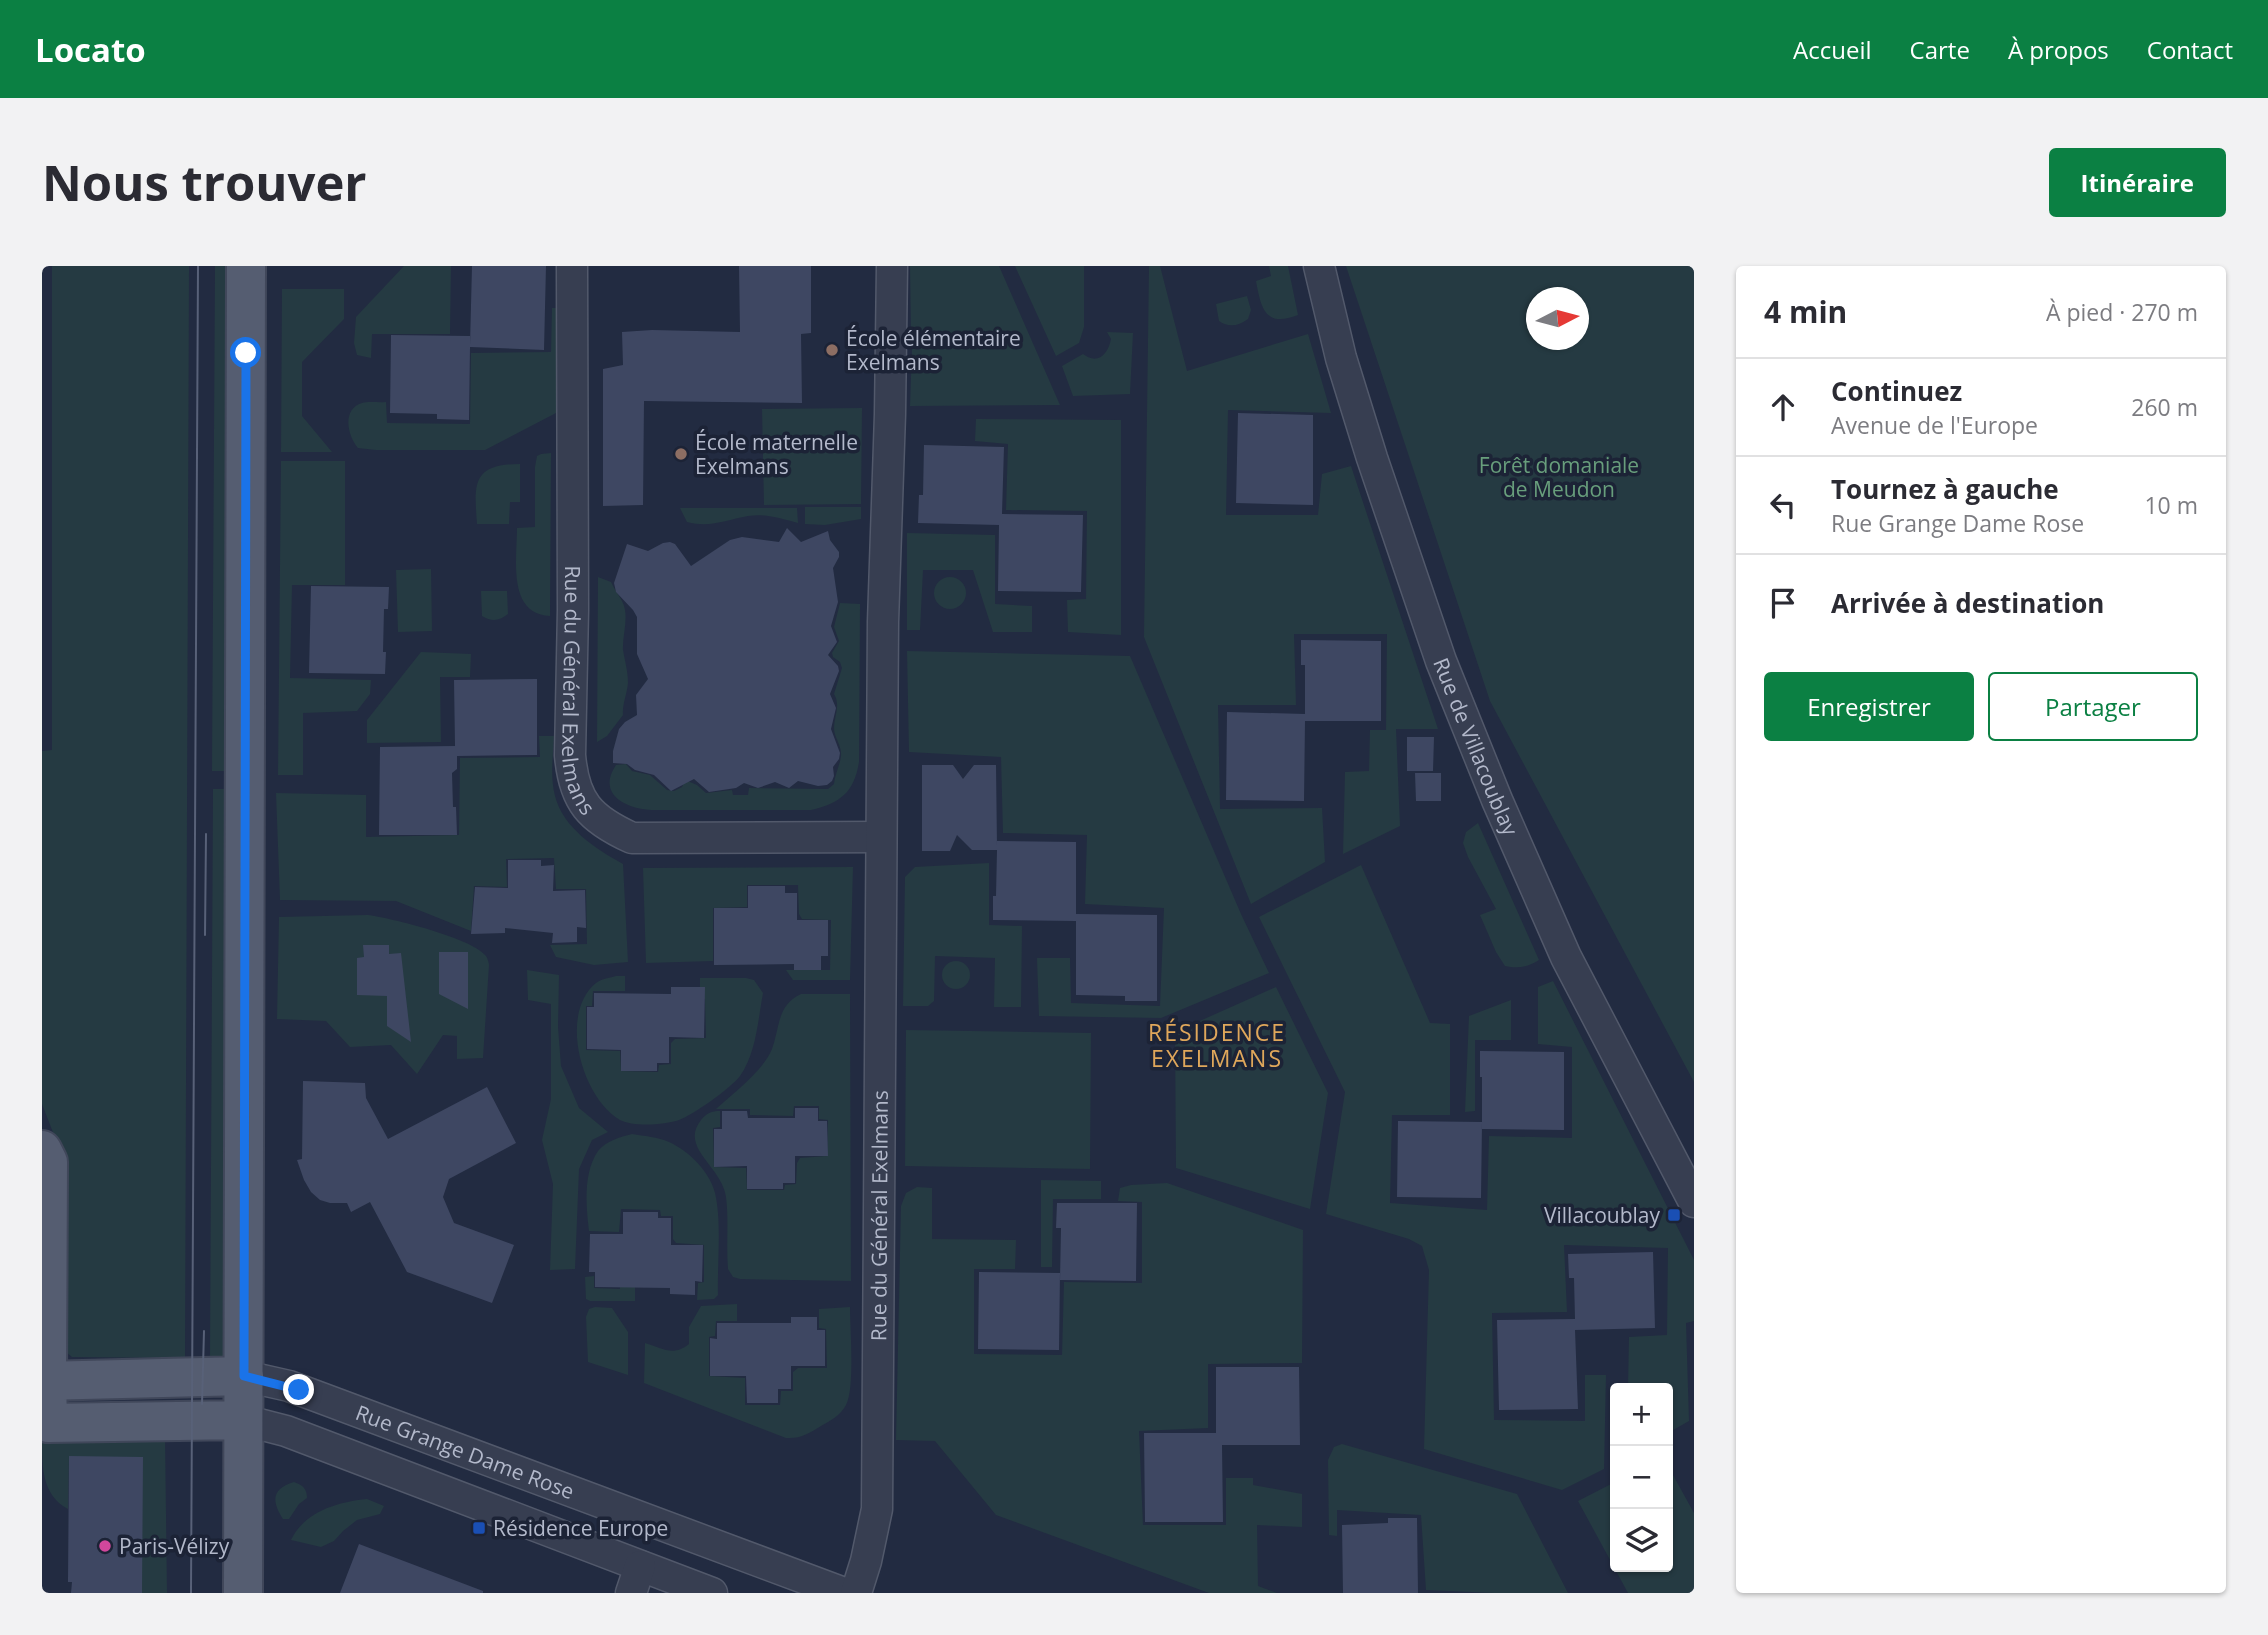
<!DOCTYPE html>
<html lang="fr">
<meta charset="utf-8">
<style>
body{margin:0;font-family:"Open Sans",sans-serif;background:#f2f2f3;color:#2b2b33}
.controls{position:absolute;right:21px;bottom:21px;display:grid;overflow:hidden;border-radius:7px;box-shadow:0 2px 5px #0004}
.controls button{width:63px;height:63px;display:grid;place-items:center;padding:0;border:0;border-bottom:2px solid #e1e1e2;background:#fff;color:#2b2b33;font:35px sans-serif}
.compass{position:absolute;left:1484px;top:21px;width:63px;height:63px;border-radius:50%;background:#fff;box-shadow:0 2px 5px #0004;rotate:84deg}
.stop{position:absolute;width:21px;height:21px;margin:-16px;border:5px solid #1a73e8;border-radius:50%;background:#fff}
.stop.end{background:#1a73e8;border-color:#fff;box-shadow:0 2px 7px #0008}
.list{margin:0;padding:0;list-style:none}
h2{display:flex;justify-content:space-between;align-items:center;height:91px;margin:0;padding:0 28px;font-size:30px}
h2 small{font-size:23px;font-weight:400;color:#7c7c81}
.list li{display:grid;grid-template-columns:46px 1fr auto;gap:21px;align-items:center;box-sizing:border-box;height:98px;padding:0 28px;border-top:2px solid #e1e1e2}
.list b{display:block;font-size:26px;white-space:nowrap}
.list p{margin:0;font-size:23px;white-space:nowrap;color:#7c7c81}
.list em{font-size:23px;font-style:normal;color:#7c7c81}
.actions{display:flex;gap:14px;padding:21px 28px}
.actions a{flex:1;padding:16px 0;border:2px solid #0b8043;border-radius:7px;text-align:center;font-size:24px;color:#0b8043}
.actions .main{background:#0b8043;color:#fff}
.icon{flex:none;width:38px;height:38px;fill:none;stroke:currentColor;stroke-width:2;stroke-linecap:round;stroke-linejoin:round}
.map{position:relative;flex:none;width:1652px;height:1327px;overflow:hidden;border-radius:7px}
header{display:flex;align-items:center;gap:42px;box-sizing:border-box;height:98px;padding:0 35px;background:#0b8043;color:#fff}
header strong{font-size:33px}
nav{display:flex;gap:38px;margin-inline-start:auto;font-size:24px}
.intro{display:flex;align-items:center;justify-content:space-between;box-sizing:border-box;height:168px;padding:0 42px}
h1{margin:0;font-size:49px}
.button{padding:18px 32px;border-radius:7px;background:#0b8043;color:#fff;font-size:24px;font-weight:700}
main{display:flex;gap:42px;padding:0 42px}
aside{flex:1;background:#fff;border-radius:7px;box-shadow:0 2px 5px #0004}
.map>svg:first-child{display:block}
.green{fill:#253a42;fill-rule:evenodd}
.building{fill:#3e4762}
.lines{fill:none;stroke-linecap:round;stroke-linejoin:round}
.minor-casing{stroke:#52596b;stroke-width:33}
.major-casing{stroke:#40475a;stroke-width:42}
.minor{stroke:#373e51;stroke-width:30}
.major{stroke:#555d71;stroke-width:38}
.tram{stroke:#586178;stroke-width:2}
.route{stroke:#1a73e8;stroke-width:9}
.education-dot{fill:#8d6e63;stroke:#1c2336;stroke-width:2.5}
.transit-dot{fill:#1a4fb4;stroke:#1c2336;stroke-width:2.5}
.hotel-dot{fill:#d1479c;stroke:#1c2336;stroke-width:2.5}
.labels{text-anchor:middle;dominant-baseline:central;stroke-width:7;stroke-linejoin:round;paint-order:stroke}
.poi-label{font-size:21px;fill:#b3b9cb;stroke:#1c2336;text-anchor:start}
.park-label{font-size:21px;fill:#689e7c;stroke:#1c2336}
.street-label{font-size:21px;fill:#b3b9cb;stroke:#1c2336}
.neighbourhood-label{font-size:23px;letter-spacing:2px;fill:#dfa75b;stroke:#1c2336}
</style>
<header>
<strong>Locato</strong>
<nav><a>Accueil</a><a>Carte</a><a>À propos</a><a>Contact</a></nav>
</header>
<div class="intro"><h1>Nous trouver</h1><a class="button">Itinéraire</a></div>
<main>
<div class="map">
<svg width="1652" height="1327" viewBox="0 0 1652 1327">
<rect width="100%" height="100%" fill="#222b41"/>
<path class="green" d="M 10,0 L 147,0 L 143,1092 L 30,1091 L 17,1080 L 19,887 L 0,838 L 0,485 L 10,484 Z
M 173,0 L 191,0 L 188,505 L 170,505 Z
M 362,0 L 409,0 L 408,68 L 330,68 L 329,92 L 315,89 L 312,77 L 314,51 Z
M 868,0 L 957,0 L 1018,139 L 868,140 L 870,82 L 893,82 L 893,67 L 869,67 Z
M 973,0 L 1042,0 L 1042,61 L 1037,77 L 1014,90 Z
M 1107,0 L 1118,0 L 1145,105 L 1266,68 L 1289,147 L 1186,144 L 1184,249 L 1276,249 L 1280,208 L 1309,200 L 1396,463 L 1354,463 L 1358,560 L 1301,588 L 1303,506 L 1327,505 L 1328,464 L 1344,464 L 1345,368 L 1252,368 L 1254,439 L 1176,439 L 1178,543 L 1280,542 L 1283,596 L 1209,638 L 1102,371 Z
M 1227,0 L 1246,0 L 1256,49 C 1223,62 1219,42 1214,15 L 1229,10 Z
M 1304,0 L 1652,0 L 1652,816 L 1448,435 ZM 1494,32 L 1536,32 L 1536,74 L 1494,74 Z
M 240,23 L 302,23 L 302,53 L 260,96 L 260,150 L 290,186 L 239,186 Z
M 1205,30 L 1209,44 L 1206,53 C 1196,60 1187,62 1177,55 L 1174,38 Z
M 510,42 L 516,42 L 514,147 L 443,184 L 334,184 L 316,182 C 305,169 300,143 320,137 C 327,135 337,137 344,136 L 345,157 L 428,158 L 429,87 L 509,86 Z
M 1065,66 L 1091,67 L 1088,128 L 1031,130 L 1020,100 L 1041,88 C 1055,99 1066,89 1069,73 Z
M 820,142 L 819,238 L 722,239 L 720,143 Z
M 934,153 L 1079,154 L 1079,369 L 1026,366 L 1025,334 L 1044,333 L 1045,245 L 964,244 L 966,178 L 933,175 Z
M 509,187 L 508,350 C 465,348 475,293 475,262 L 493,261 L 493,201 L 495,190 L 499,188 Z
M 239,195 L 303,195 L 303,319 L 250,319 L 248,412 L 329,414 L 328,428 L 315,445 L 261,447 L 261,509 L 236,509 Z
M 478,198 L 478,236 L 468,236 L 467,258 L 435,258 C 432,218 430,198 478,198 Z
M 763,241 L 819,241 L 819,253 L 783,259 L 763,258 Z
M 638,242 L 755,242 L 756,257 C 740,253 723,247 706,250 C 683,254 669,262 645,256 Z
M 865,267 L 953,269 L 953,338 L 990,340 L 990,366 L 951,366 L 931,304 L 881,304 L 878,364 L 865,364 Z
M 389,303 L 390,365 L 356,366 L 354,304 Z
M892 327a16 16 0 1 1 32 0a16 16 0 1 1-32 0Z
M 556,311 L 569,316 C 572,323 577,329 580,335 C 588,350 580,369 581,384 C 583,396 586,405 586,417 C 585,428 580,439 581,449 L 565,470 L 555,476 Z
M 439,325 L 465,325 L 466,348 C 457,355 450,356 440,350 Z
M 798,337 L 818,338 L 817,496 C 812,527 798,537 769,544 L 610,544 C 585,543 554,529 574,499 L 584,498 L 590,505 L 608,509 L 625,524 L 632,525 L 640,521 L 643,514 L 655,519 L 664,527 L 690,524 L 691,529 L 706,529 L 707,522 L 786,523 L 792,518 C 793,508 798,499 799,490 C 800,479 792,472 792,462 C 792,450 799,440 792,428 L 800,402 L 798,396 L 791,391 L 790,387 L 797,375 L 792,361 Z
M 865,385 L 1088,390 L 1199,648 L 1227,707 L 1119,752 L 997,750 L 995,692 L 1028,692 L 1029,737 L 1118,740 L 1122,642 L 1043,638 L 1045,569 L 961,567 L 959,491 L 867,486 Z
M 379,386 L 429,388 L 428,411 L 398,411 L 399,476 L 325,477 L 325,454 Z
M 497,470 L 512,470 C 511,490 508,511 513,530 C 521,562 554,583 581,598 L 586,696 L 552,699 L 514,691 L 508,679 L 545,678 L 544,623 L 514,623 L 512,592 L 464,593 L 465,621 L 432,620 L 429,665 L 354,635 L 238,634 L 234,527 L 324,529 L 324,571 L 417,569 L 418,492 L 498,491 Z
M 171,523 L 188,523 L 183,1090 L 168,1092 Z
M 1436,557 L 1497,694 C 1486,701 1476,703 1463,700 L 1454,686 L 1438,649 L 1454,643 L 1426,591 L 1421,577 L 1424,566 Z
M 947,597 L 947,659 L 980,660 L 979,741 L 952,741 L 953,692 L 893,690 L 892,735 L 886,740 L 861,740 L 863,611 L 873,601 Z
M 1319,599 L 1388,757 L 1408,758 L 1408,849 L 1350,849 L 1348,937 L 1445,944 L 1447,870 L 1530,872 L 1530,781 L 1496,778 L 1496,721 L 1511,715 L 1652,994 L 1652,1055 L 1644,1057 L 1647,1155 L 1626,1167 L 1626,1122 L 1586,1122 L 1587,1071 L 1625,1069 L 1626,982 L 1522,979 L 1525,1046 L 1450,1047 L 1452,1154 L 1543,1155 L 1543,1109 L 1564,1109 L 1562,1203 L 1520,1224 L 1382,1183 L 1387,1004 L 1380,980 L 1367,973 L 1284,948 L 1303,826 L 1217,651 Z
M 811,601 L 808,714 L 751,714 L 744,704 L 788,704 L 789,654 L 760,653 L 757,648 L 756,619 L 705,619 L 705,641 L 671,642 L 671,695 L 604,697 L 601,602 Z
M 326,649 C 349,652 429,672 443,689 C 445,690 447,697 447,699 L 441,792 L 415,793 L 415,770 L 401,769 L 375,808 L 349,779 L 308,781 L 284,755 L 235,753 L 237,651 Z
M900 709a14 14 0 1 1 28 0a14 14 0 1 1-28 0Z
M 485,704 L 517,709 L 516,761 L 519,800 L 537,842 L 566,866 L 550,874 L 537,903 L 533,1003 L 508,1004 L 511,918 L 500,874 L 509,833 L 509,738 L 486,734 Z
M 574,710 L 583,710 L 583,725 L 551,725 L 550,740 L 544,740 L 544,784 L 578,785 L 579,805 L 616,806 L 617,799 L 629,798 L 629,777 L 633,773 L 664,772 L 663,733 L 658,732 L 658,712 L 704,712 L 712,714 L 721,727 C 716,754 714,788 698,810 C 689,822 651,849 637,854 C 623,859 591,861 578,854 C 540,832 516,748 554,717 C 559,713 567,712 574,710 Z
M 1234,721 L 1286,827 L 1268,943 L 1134,902 L 1133,766 Z
M 759,728 L 808,728 L 809,1015 L 698,1013 L 691,1011 L 686,1003 C 684,979 687,954 684,931 C 680,900 637,882 659,854 C 665,847 669,845 678,845 L 678,861 L 671,862 L 672,901 L 704,902 L 705,924 L 742,924 L 743,919 L 754,918 L 755,897 L 758,892 L 785,890 L 786,854 L 777,853 L 777,840 L 752,840 L 751,850 L 708,849 L 708,843 L 674,843 C 691,827 721,805 730,783 C 738,761 735,739 759,728 Z
M 1469,734 L 1469,774 L 1433,774 L 1433,845 L 1423,846 L 1427,750 Z
M 864,764 L 1049,767 L 1048,903 L 863,900 Z
M 590,868 C 602,870 616,871 627,876 C 647,885 668,906 673,927 C 680,956 675,999 676,1029 L 672,1033 L 655,1034 L 656,1017 L 662,1016 L 662,979 L 634,977 L 631,973 L 631,950 L 619,950 L 618,944 L 579,943 L 577,966 L 547,965 C 544,940 541,907 556,885 C 564,875 578,871 590,868 Z
M 999,914 L 1059,915 L 1059,933 L 1011,933 L 1010,1001 L 999,1001 Z
M 1125,917 L 1261,964 L 1260,1097 L 1166,1098 L 1166,1162 L 1097,1165 L 1101,1259 L 1184,1259 L 1184,1212 L 1211,1212 L 1211,1219 L 1260,1228 L 1260,1261 L 1215,1259 L 1216,1320 L 1235,1327 L 1167,1327 L 954,1249 L 893,1175 L 854,1174 L 859,940 L 864,927 L 875,921 L 890,922 L 890,973 L 974,974 L 973,1003 L 932,1003 L 932,1088 L 1020,1089 L 1022,1016 L 1100,1017 L 1100,936 L 1076,935 L 1078,922 L 1089,919 Z
M 552,1010 L 552,1022 L 578,1023 L 578,1014 L 593,1015 L 593,1035 L 548,1035 L 544,1033 L 543,1011 Z
M 695,1038 L 695,1055 L 674,1055 L 673,1070 L 667,1071 L 667,1110 L 703,1112 L 703,1139 L 738,1139 L 739,1125 L 751,1125 L 751,1106 L 756,1102 L 785,1102 L 784,1063 L 777,1062 L 777,1043 L 808,1041 C 808,1063 813,1122 804,1139 C 799,1149 788,1155 779,1160 C 767,1167 759,1173 744,1172 L 602,1117 L 603,1077 C 620,1082 631,1091 647,1078 L 647,1061 L 659,1040 Z
M 553,1041 L 570,1042 L 586,1066 L 586,1109 L 546,1096 L 544,1051 L 547,1043 Z
M 123,1170 L 125,1327 L 100,1327 L 100,1191 L 27,1191 L 26,1243 C 0,1229 0,1202 0,1172 Z
M 1300,1178 L 1475,1228 L 1526,1327 L 1452,1327 L 1384,1324 L 1379,1249 L 1295,1244 L 1295,1270 L 1287,1269 L 1286,1194 L 1292,1181 Z
M 1626,1200 L 1652,1247 L 1652,1327 L 1586,1327 L 1536,1235 L 1573,1216 L 1573,1301 L 1626,1301 Z
M 252,1216 C 261,1219 265,1223 265,1232 L 257,1238 L 247,1253 L 241,1253 C 229,1234 230,1223 252,1216 Z
M 325,1233 L 342,1240 L 338,1248 L 315,1254 L 301,1265 L 292,1275 L 279,1281 L 249,1274 C 263,1245 296,1236 325,1233 Z"/>
<path class="building" d="M 430,0 L 504,0 L 502,84 L 428,81 L 427,154 L 395,153 L 395,148 L 348,147 L 349,69 L 428,70 L 428,79 Z
M 697,0 L 769,0 L 769,67 L 759,68 L 760,137 L 602,135 L 601,239 L 561,240 L 561,103 L 581,99 L 580,66 L 610,64 L 698,66 Z
M 1196,147 L 1271,149 L 1271,239 L 1194,237 Z
M 882,179 L 962,181 L 960,248 L 1041,249 L 1039,326 L 956,325 L 957,259 L 876,257 L 877,229 L 881,229 Z
M 745,262 L 759,276 L 786,265 L 788,274 L 797,286 L 797,291 L 791,302 L 796,336 L 789,360 L 795,376 L 786,389 L 796,400 L 797,405 L 788,428 L 794,442 L 789,463 L 798,487 L 797,493 L 791,501 L 792,510 L 790,515 L 785,519 L 776,520 L 756,515 L 747,522 L 733,516 L 716,522 L 702,517 L 694,522 L 667,526 L 652,513 L 629,525 L 612,509 L 593,504 L 585,498 L 571,497 L 571,485 L 577,463 L 583,456 L 595,449 L 594,429 L 606,413 L 595,388 L 595,351 L 591,344 L 574,326 L 572,317 L 585,278 L 606,285 L 621,277 L 628,276 L 633,278 L 649,300 L 688,274 L 700,271 L 737,276 Z
M 269,320 L 347,321 L 346,343 L 342,343 L 341,386 L 344,386 L 343,408 L 267,407 Z
M 1259,374 L 1339,375 L 1339,455 L 1263,455 L 1262,535 L 1184,534 L 1185,446 L 1263,448 L 1263,399 L 1259,399 Z
M 495,413 L 495,489 L 415,490 L 415,503 L 410,507 L 411,541 L 414,541 L 415,569 L 337,569 L 338,481 L 413,480 L 412,414 Z
M 1365,471 L 1392,471 L 1391,505 L 1365,505 Z
M 880,499 L 911,499 L 921,513 L 932,499 L 954,499 L 955,581 L 955,575 L 1034,576 L 1034,648 L 1115,649 L 1115,735 L 1083,735 L 1083,730 L 1034,729 L 1034,655 L 951,654 L 951,630 L 954,630 L 955,584 L 930,584 L 915,569 L 908,585 L 880,585 Z
M 1373,507 L 1399,507 L 1399,535 L 1374,535 Z
M 466,594 L 499,594 L 499,600 L 512,599 L 511,625 L 543,624 L 544,662 L 535,661 L 535,676 L 510,677 L 511,667 L 463,662 L 463,667 L 429,668 L 433,621 L 466,622 Z
M 706,620 L 743,620 L 743,627 L 755,627 L 755,654 L 786,654 L 786,690 L 779,690 L 779,704 L 752,704 L 752,698 L 672,699 L 672,642 L 706,642 Z
M 321,679 L 347,679 L 347,688 L 359,687 L 369,776 L 345,760 L 345,730 L 315,729 L 315,692 L 322,691 Z
M 397,686 L 426,686 L 426,743 L 397,728 Z
M 629,721 L 663,721 L 662,772 L 627,771 L 627,797 L 615,797 L 615,805 L 579,805 L 579,784 L 545,783 L 545,741 L 552,741 L 552,727 L 629,728 Z
M 1438,785 L 1522,786 L 1522,864 L 1440,863 L 1440,811 L 1438,811 Z
M 261,815 L 323,817 L 324,832 L 346,873 L 445,821 L 474,877 L 407,913 L 401,931 L 412,957 L 472,979 L 450,1037 L 365,1006 L 328,936 L 309,946 L 305,937 L 288,937 L 278,934 L 269,926 L 262,914 L 255,894 L 260,893 Z
M 753,842 L 776,842 L 776,855 L 785,855 L 786,890 L 753,890 L 753,917 L 741,917 L 741,923 L 705,923 L 705,900 L 672,901 L 672,863 L 680,863 L 680,845 L 705,845 L 706,852 L 753,852 Z
M 1356,855 L 1440,856 L 1439,932 L 1355,931 Z
M 1015,937 L 1095,937 L 1094,1015 L 1018,1014 L 1019,962 L 1014,962 Z
M 581,946 L 616,946 L 616,952 L 629,952 L 629,979 L 661,979 L 660,1016 L 653,1015 L 653,1029 L 628,1028 L 628,1022 L 553,1021 L 553,1006 L 547,1006 L 548,968 L 581,968 Z
M 1611,986 L 1613,1062 L 1533,1064 L 1536,1143 L 1457,1144 L 1455,1054 L 1533,1053 L 1532,1012 L 1527,1012 L 1526,988 Z
M 937,1006 L 1018,1007 L 1017,1084 L 936,1083 Z
M 749,1051 L 775,1051 L 775,1064 L 783,1064 L 783,1100 L 749,1100 L 749,1123 L 736,1123 L 736,1137 L 705,1137 L 704,1110 L 668,1110 L 668,1072 L 675,1073 L 675,1057 L 749,1057 Z
M 1174,1101 L 1257,1101 L 1258,1179 L 1180,1179 L 1181,1256 L 1103,1256 L 1102,1167 L 1174,1167 Z
M 27,1190 L 101,1191 L 100,1327 L 29,1327 L 30,1316 L 26,1316 Z
M 1346,1252 L 1375,1252 L 1376,1327 L 1301,1327 L 1300,1259 L 1346,1257 Z
M 317,1278 L 441,1325 L 441,1327 L 298,1327 Z"/>
<g class="lines">
<defs>
<g id="minor">
<path id="s1" d="M 530,0 L 531,344 L 528,489 C 532,536 548,553 590,572 L 839,571"/>
<path id="s2" d="M 1277,0 L 1299,92 L 1330,192 L 1399,395 L 1455,534 L 1524,691 L 1652,936"/>
<path id="s3" d="M 202,1110 L 247,1120 L 802,1327"/>
<path d="M 201,1154 L 244,1165 L 670,1327"/>
<path d="M 589,1327 L 598,1300"/>
<path id="s4" d="M 814,1327 L 824,1295 L 835,1243 L 841,356 L 848,148 L 850,0"/>
</g>
<path id="major" d="M 0,884 L 6,896 L 5,1114 L 6,1157 L 201,1154
M 0,1115 L 202,1110
M 201,1327 L 204,0"/>
</defs>
<use href="#minor" class="minor-casing"/>
<use href="#major" class="major-casing"/>
<use href="#minor" class="minor"/>
<use href="#major" class="major"/>
<path class="tram" d="M 163,669 L 164,568
M 160,1138 L 162,1065
M 149,1327 L 156,0"/>
</g>
<g class="lines">
<path class="route" d="M 204,87 L 202,1110 L 257,1124"/>
</g>
<g class="education-dot">
<circle cx="790" cy="84" r="7"/>
<circle cx="639" cy="188" r="7"/>
</g>
<g class="transit-dot">
<rect x="1625" y="942" width="14" height="14" rx="3.5"/>
<rect x="430" y="1255" width="14" height="14" rx="3.5"/>
</g>
<circle class="hotel-dot" cx="63" cy="1280" r="7"/>
<g class="labels">
<g class="poi-label">
<text x="804" y="72">École élémentaire<tspan x="804" dy="24">Exelmans</tspan></text>
<text x="653" y="176">École maternelle<tspan x="653" dy="24">Exelmans</tspan></text>
<text x="1618" y="949" text-anchor="end">Villacoublay</text>
<text x="451" y="1262">Résidence Europe</text>
<text x="77" y="1280">Paris-Vélizy</text>
</g>
<g class="park-label">
<text x="1517" y="199">Forêt domaniale<tspan x="1517" dy="24">de Meudon</tspan></text>
</g>
<g class="street-label">
<text stroke="none"><textPath href="#s1" startOffset="425">Rue du Général Exelmans</textPath></text>
<text stroke="none"><textPath href="#s2" startOffset="506">Rue de Villacoublay</textPath></text>
<text stroke="none"><textPath href="#s4" startOffset="380">Rue du Général Exelmans</textPath></text>
<text stroke="none"><textPath href="#s3" startOffset="234">Rue Grange Dame Rose</textPath></text>
</g>
<g class="neighbourhood-label">
<text x="1175" y="766">RÉSIDENCE<tspan x="1175" dy="26">EXELMANS</tspan></text>
</g>
</g>
</svg>
<div class="controls">
<button>+</button>
<button>−</button>
<button><svg class="icon" aria-label="layers" viewBox="0 0 24 24"><path d="M12 4l9 5-9 5-9-5zM3 14l9 5 9-5"/></svg></button>
</div>
<svg class="compass" viewBox="-18 -18 36 36"><path d="M0-13l5 13h-10z" fill="#e53935"/><path d="M0 13l5-13h-10z" fill="#7c7c81"/></svg>
<div class="stop" style="left:204px;top:87px"></div>
<div class="stop end" style="left:257px;top:1124px"></div>
</div>
<aside>
<h2>4 min<small>À pied · 270 m</small></h2>
<ul class="list">
<li><svg class="icon" aria-label="ahead" viewBox="0 0 24 24"><path d="M12 20V5M6 11l6-6 6 6"/></svg><div><b>Continuez</b><p>Avenue de l'Europe</p></div><em>260 m</em></li>
<li><svg class="icon" aria-label="left" viewBox="0 0 24 24"><path d="M17 20v-9H6M10 6l-5 5 5 5"/></svg><div><b>Tournez à gauche</b><p>Rue Grange Dame Rose</p></div><em>10 m</em></li>
<li><svg class="icon" aria-label="arrive" viewBox="0 0 24 24"><path d="M6 21V4h12l-3 4 3 4H6"/></svg><div><b>Arrivée à destination</b></div></li>
</ul>
<div class="actions"><a class="main">Enregistrer</a><a>Partager</a></div>
</aside>
</main>
